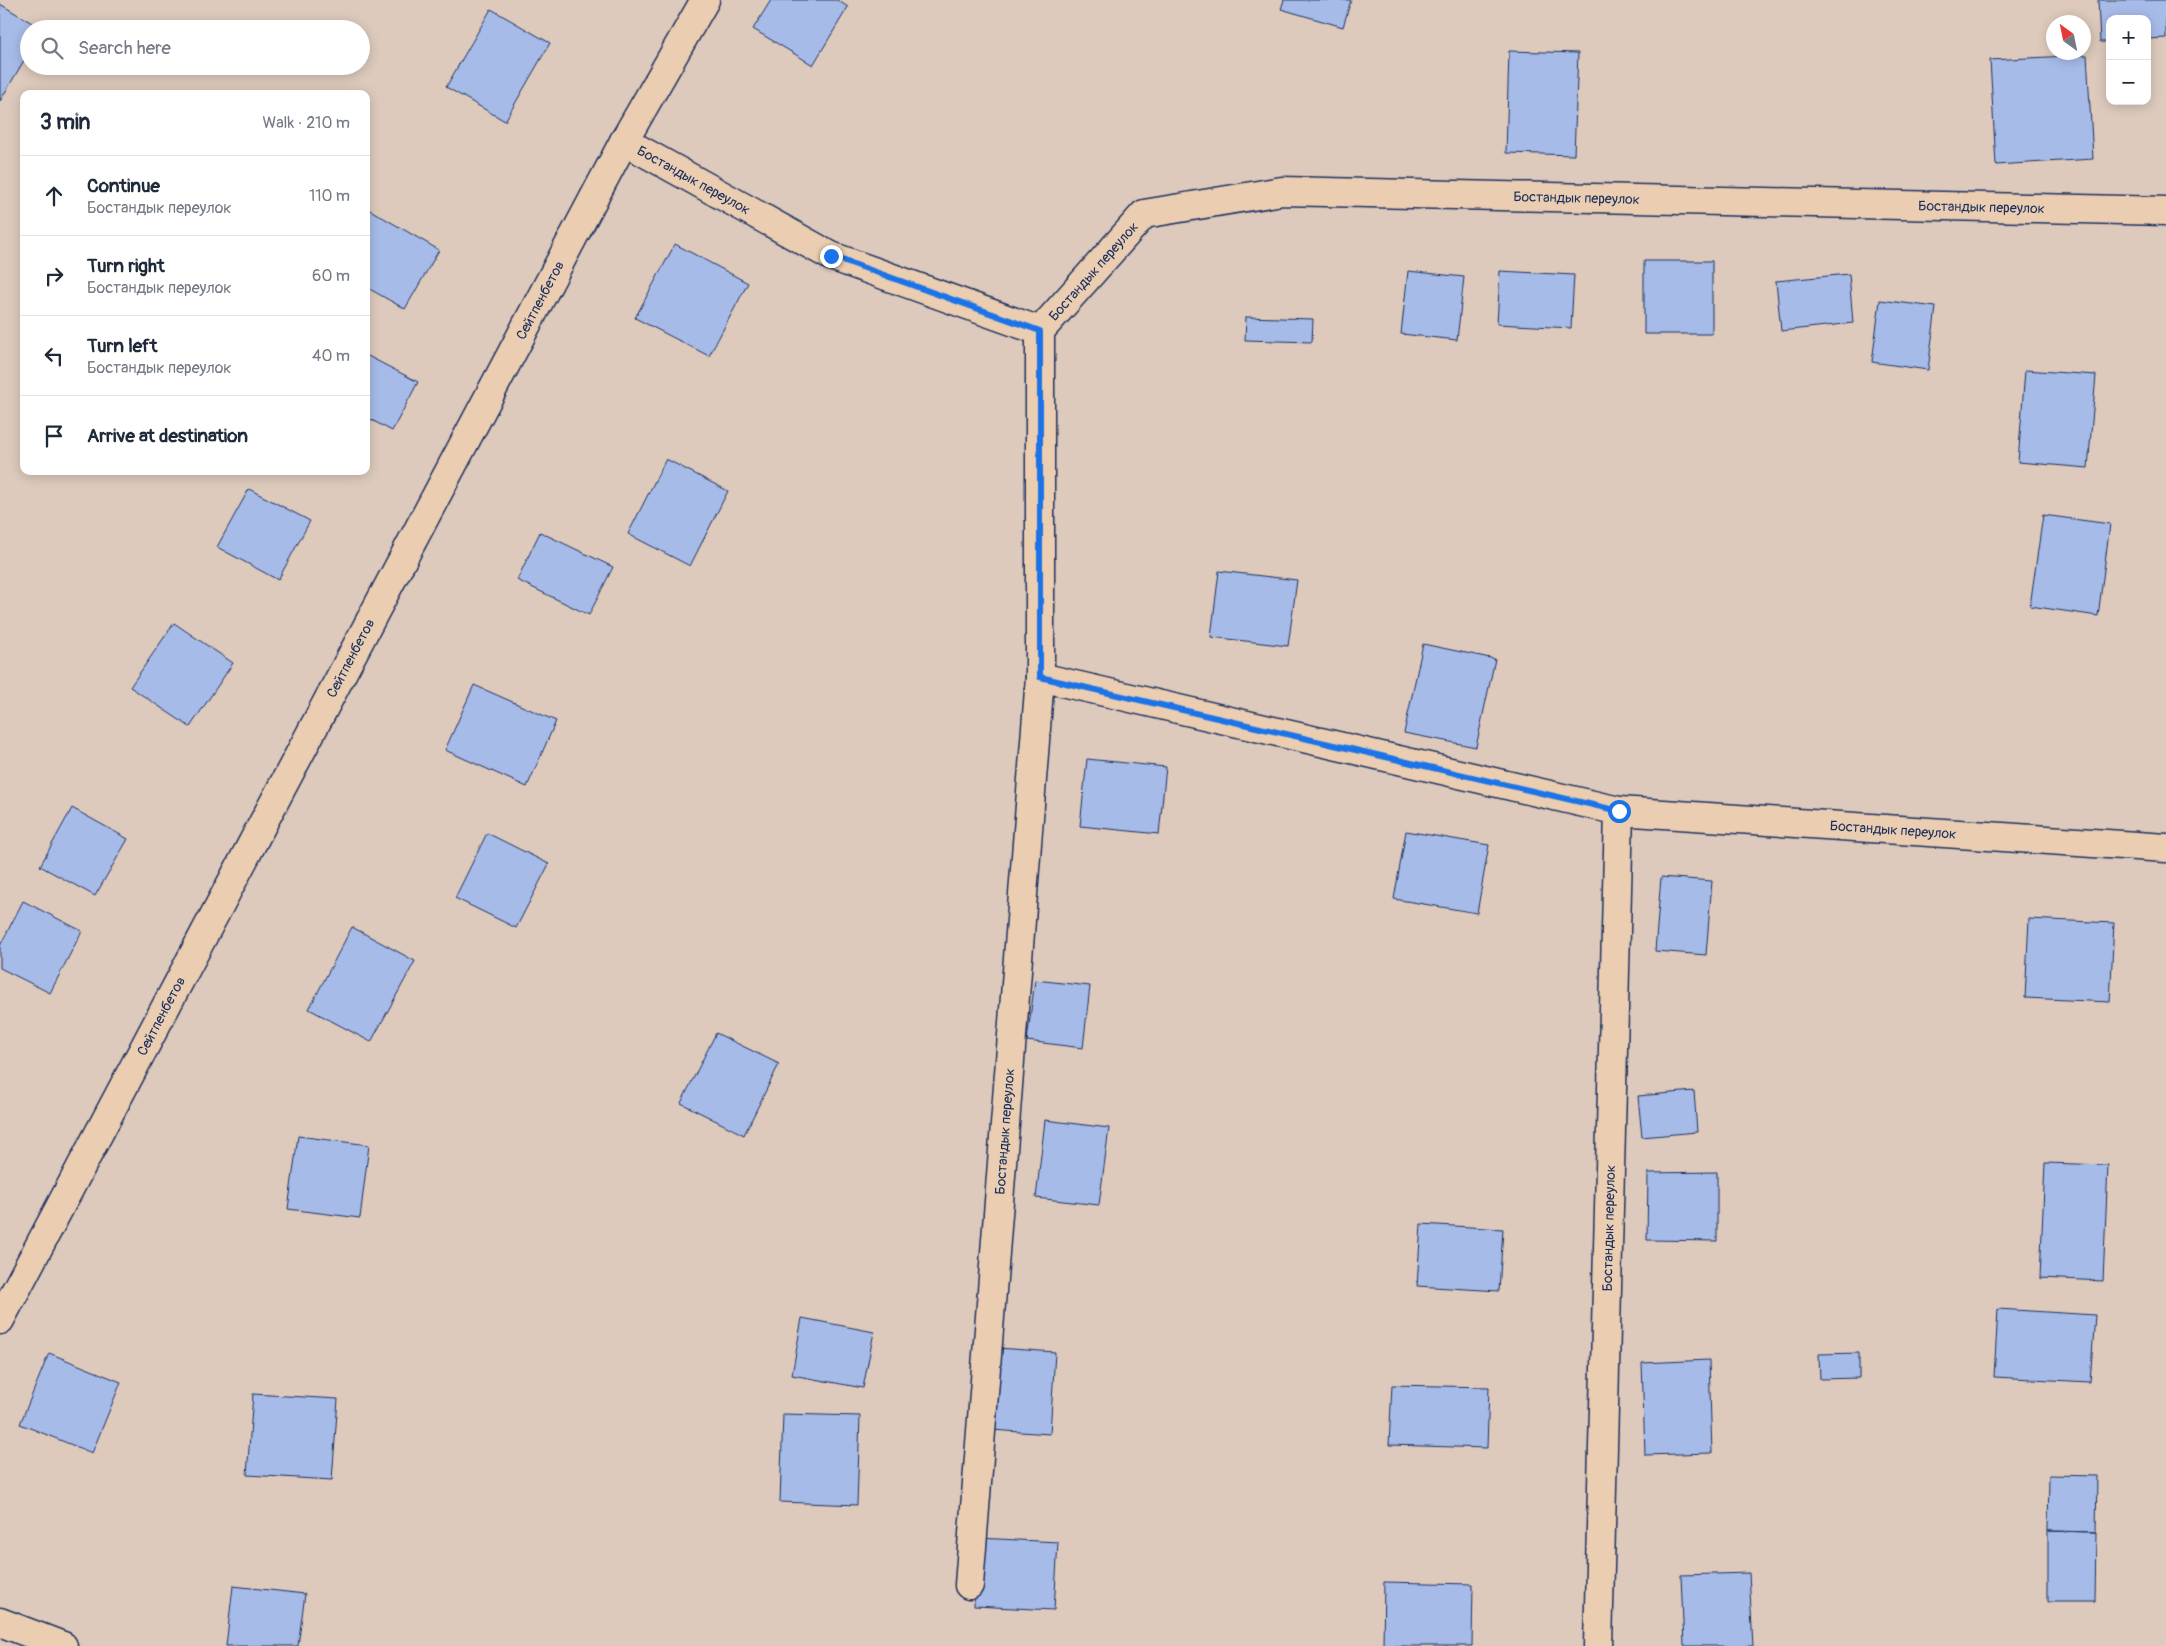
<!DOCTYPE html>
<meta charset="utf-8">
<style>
body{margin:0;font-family:Pangolin,sans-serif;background:#f6f6f7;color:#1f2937}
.controls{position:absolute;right:15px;top:15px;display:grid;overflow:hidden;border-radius:10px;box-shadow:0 2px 12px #0003}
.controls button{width:45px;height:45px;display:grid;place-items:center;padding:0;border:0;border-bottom:1px solid #e0e1e3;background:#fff;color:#1f2937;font:25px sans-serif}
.compass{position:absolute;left:2046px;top:15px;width:45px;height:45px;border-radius:50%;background:#fff;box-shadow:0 2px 12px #0003;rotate:327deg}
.stop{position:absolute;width:15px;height:15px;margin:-11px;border:4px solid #1a73e8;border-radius:50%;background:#fff}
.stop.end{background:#1a73e8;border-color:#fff;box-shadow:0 1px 5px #0008}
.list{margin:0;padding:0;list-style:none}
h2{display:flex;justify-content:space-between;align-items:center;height:65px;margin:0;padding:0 20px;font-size:21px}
h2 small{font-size:16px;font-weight:400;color:#747a83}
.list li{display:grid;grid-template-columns:32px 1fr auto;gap:15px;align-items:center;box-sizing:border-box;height:80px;padding:0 20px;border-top:1px solid #e0e1e3}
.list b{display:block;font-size:19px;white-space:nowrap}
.list p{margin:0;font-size:16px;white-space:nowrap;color:#747a83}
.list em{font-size:16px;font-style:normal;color:#747a83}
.icon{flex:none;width:28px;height:28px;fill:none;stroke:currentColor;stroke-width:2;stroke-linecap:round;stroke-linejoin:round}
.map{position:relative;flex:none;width:2166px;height:1646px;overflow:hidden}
.search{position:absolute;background:#fff;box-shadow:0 2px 12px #0003;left:20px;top:20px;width:350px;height:55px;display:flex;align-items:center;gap:12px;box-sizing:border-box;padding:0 18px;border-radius:28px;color:#747a83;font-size:19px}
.panel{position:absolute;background:#fff;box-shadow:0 2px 12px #0003;left:20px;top:90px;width:350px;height:385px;border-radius:10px}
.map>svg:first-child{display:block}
.building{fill:#a7bbe9;stroke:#1b2f5e}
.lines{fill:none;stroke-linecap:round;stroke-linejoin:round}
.minor-casing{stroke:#1b2f5e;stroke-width:31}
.minor{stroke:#ebceb1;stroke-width:28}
.route{stroke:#1a73e8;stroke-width:6}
.labels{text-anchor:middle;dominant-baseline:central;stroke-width:4;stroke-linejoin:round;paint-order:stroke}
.street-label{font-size:14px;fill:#1b2f5e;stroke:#ebceb1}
</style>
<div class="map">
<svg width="2166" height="1646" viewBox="0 0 2166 1646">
<rect width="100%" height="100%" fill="#ddcabc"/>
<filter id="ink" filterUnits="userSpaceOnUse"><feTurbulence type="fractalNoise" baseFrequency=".02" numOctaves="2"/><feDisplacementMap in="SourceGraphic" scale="10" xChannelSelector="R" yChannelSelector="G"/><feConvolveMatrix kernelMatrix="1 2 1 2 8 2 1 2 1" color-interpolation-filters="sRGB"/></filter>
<g filter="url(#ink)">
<path class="building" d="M 771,0 L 837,0 L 848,7 L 813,65 L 753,29 Z
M 1284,0 L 1351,0 L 1343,27 L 1281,9 Z
M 2098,0 L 2166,0 L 2166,38 L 2147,39 L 2147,19 L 2110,19 L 2110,42 L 2100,42 Z
M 0,4 L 42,29 L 29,29 L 29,52 L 0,101 Z
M 491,9 L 550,43 L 505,121 L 446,87 Z
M 1509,51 L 1578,53 L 1574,155 L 1506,153 Z
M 2087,55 L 2093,159 L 1996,165 L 1990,60 Z
M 370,210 L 439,250 L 405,309 L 366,287 L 366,217 Z
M 675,244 L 748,283 L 709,356 L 635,318 Z
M 1644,261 L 1712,261 L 1712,334 L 1644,334 Z
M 1408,271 L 1464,277 L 1457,340 L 1401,334 Z
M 1500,271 L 1574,275 L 1571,328 L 1497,324 Z
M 1849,274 L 1853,323 L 1781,331 L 1776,281 Z
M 1880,300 L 1936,307 L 1928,370 L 1872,362 Z
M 1246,317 L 1313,319 L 1312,342 L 1245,340 Z
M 366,355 L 418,382 L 392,431 L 366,417 Z
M 2025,370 L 2096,375 L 2088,468 L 2018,462 Z
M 666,459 L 728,491 L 690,566 L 628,534 Z
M 249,489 L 310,521 L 278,580 L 217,547 Z
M 2043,515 L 2110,524 L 2098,616 L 2030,606 Z
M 540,532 L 613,567 L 589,615 L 517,580 Z
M 1219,571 L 1297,580 L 1288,646 L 1211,637 Z
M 174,623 L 233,663 L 190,727 L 130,687 Z
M 1423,644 L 1495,659 L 1476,747 L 1404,733 Z
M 474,685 L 556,721 L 527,787 L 445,750 Z
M 1087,759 L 1166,767 L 1159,834 L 1080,826 Z
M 72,808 L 128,839 L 95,896 L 40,866 Z
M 1406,831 L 1489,845 L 1477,913 L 1394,899 Z
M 487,833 L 549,864 L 516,928 L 455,898 Z
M 1661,877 L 1712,881 L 1706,955 L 1655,951 Z
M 23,901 L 82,931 L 50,993 L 0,968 L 0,946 Z
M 2029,919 L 2114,923 L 2110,1002 L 2025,998 Z
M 352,927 L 415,961 L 371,1042 L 309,1009 Z
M 1035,980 L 1090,986 L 1083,1048 L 1027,1041 Z
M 716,1033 L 779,1064 L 744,1135 L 681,1103 Z
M 1694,1091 L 1697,1132 L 1642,1137 L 1638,1096 Z
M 1045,1120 L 1109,1128 L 1099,1205 L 1036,1198 Z
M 298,1136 L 369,1145 L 360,1218 L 288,1209 Z
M 2045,1163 L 2108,1165 L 2103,1281 L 2040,1278 Z
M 1717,1172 L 1717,1241 L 1647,1240 L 1648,1173 Z
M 1421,1224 L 1503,1229 L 1499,1291 L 1417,1286 Z
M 1998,1309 L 2095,1315 L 2090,1382 L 1994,1377 Z
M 802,1318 L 874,1332 L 863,1388 L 792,1375 Z
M 997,1348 L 1055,1352 L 1050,1434 L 991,1430 Z
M 49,1353 L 121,1382 L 92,1453 L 20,1424 Z
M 1859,1353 L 1859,1378 L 1820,1379 L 1819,1354 Z
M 1709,1360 L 1712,1453 L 1645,1455 L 1642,1363 Z
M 1392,1385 L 1489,1387 L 1487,1448 L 1389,1445 Z
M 253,1394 L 338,1399 L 332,1480 L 247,1475 Z
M 783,1414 L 860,1416 L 857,1505 L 780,1502 Z
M 2049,1475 L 2097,1476 L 2096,1532 L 2048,1531 Z
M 2048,1531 L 2096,1532 L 2095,1602 L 2048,1602 Z
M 978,1538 L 1058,1542 L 1054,1610 L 974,1606 Z
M 1749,1573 L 1753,1646 L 1684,1646 L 1681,1575 Z
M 1384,1582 L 1473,1584 L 1472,1646 L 1383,1646 Z
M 233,1586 L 305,1594 L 298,1646 L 226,1646 Z"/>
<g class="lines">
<defs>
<g id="minor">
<path id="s1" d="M 624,141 L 831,256 L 1040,331 L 1144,214 L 1282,191 L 2166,211"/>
<path id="s2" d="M 1040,677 L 1619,811 L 2166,848"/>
<path id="s3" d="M 0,1320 L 624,141 L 705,0"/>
<path id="s4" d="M 969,1585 L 1040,677 L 1040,331"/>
<path d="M 0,1622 L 63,1646"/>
<path id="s5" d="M 1598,1646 L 1619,811"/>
</g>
</defs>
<use href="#minor" class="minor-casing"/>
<use href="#minor" class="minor"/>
</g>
</g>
<g class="lines" filter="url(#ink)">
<path class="route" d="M 831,256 L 1040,331 L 1040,677 L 1619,811"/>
</g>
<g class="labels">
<g class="street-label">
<text stroke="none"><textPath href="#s1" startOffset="80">Бостандык переулок</textPath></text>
<text stroke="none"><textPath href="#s1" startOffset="1050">Бостандык переулок</textPath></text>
<text stroke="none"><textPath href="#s1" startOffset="1455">Бостандык переулок</textPath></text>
<text stroke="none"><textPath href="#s1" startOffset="539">Бостандык переулок</textPath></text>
<text stroke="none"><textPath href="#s3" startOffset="1154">Сейтпенбетов</textPath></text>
<text stroke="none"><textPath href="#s3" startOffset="749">Сейтпенбетов</textPath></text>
<text stroke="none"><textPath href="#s2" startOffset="869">Бостандык переулок</textPath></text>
<text stroke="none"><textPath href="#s3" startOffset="344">Сейтпенбетов</textPath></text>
<text stroke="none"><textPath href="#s4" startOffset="455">Бостандык переулок</textPath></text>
<text stroke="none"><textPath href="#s5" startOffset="418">Бостандык переулок</textPath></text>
</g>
</g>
</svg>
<div class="controls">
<button>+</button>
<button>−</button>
</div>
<svg class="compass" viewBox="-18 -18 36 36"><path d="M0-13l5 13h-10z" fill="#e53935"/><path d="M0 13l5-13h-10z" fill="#747a83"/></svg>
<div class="stop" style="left:1619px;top:811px"></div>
<div class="stop end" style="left:831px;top:256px"></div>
<div class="search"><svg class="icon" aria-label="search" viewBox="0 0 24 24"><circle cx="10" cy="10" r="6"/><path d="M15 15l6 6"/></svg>Search here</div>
<section class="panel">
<h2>3 min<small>Walk · 210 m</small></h2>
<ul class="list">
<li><svg class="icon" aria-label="ahead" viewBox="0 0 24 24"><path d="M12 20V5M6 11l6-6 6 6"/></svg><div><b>Continue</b><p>Бостандык переулок</p></div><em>110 m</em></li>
<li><svg class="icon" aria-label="right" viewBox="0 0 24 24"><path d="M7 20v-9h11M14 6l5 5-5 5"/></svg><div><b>Turn right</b><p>Бостандык переулок</p></div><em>60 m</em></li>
<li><svg class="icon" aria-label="left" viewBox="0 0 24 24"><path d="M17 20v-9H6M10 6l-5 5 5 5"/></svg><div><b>Turn left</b><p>Бостандык переулок</p></div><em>40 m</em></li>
<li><svg class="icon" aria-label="arrive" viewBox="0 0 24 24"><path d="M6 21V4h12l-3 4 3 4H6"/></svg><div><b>Arrive at destination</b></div></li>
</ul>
</section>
</div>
